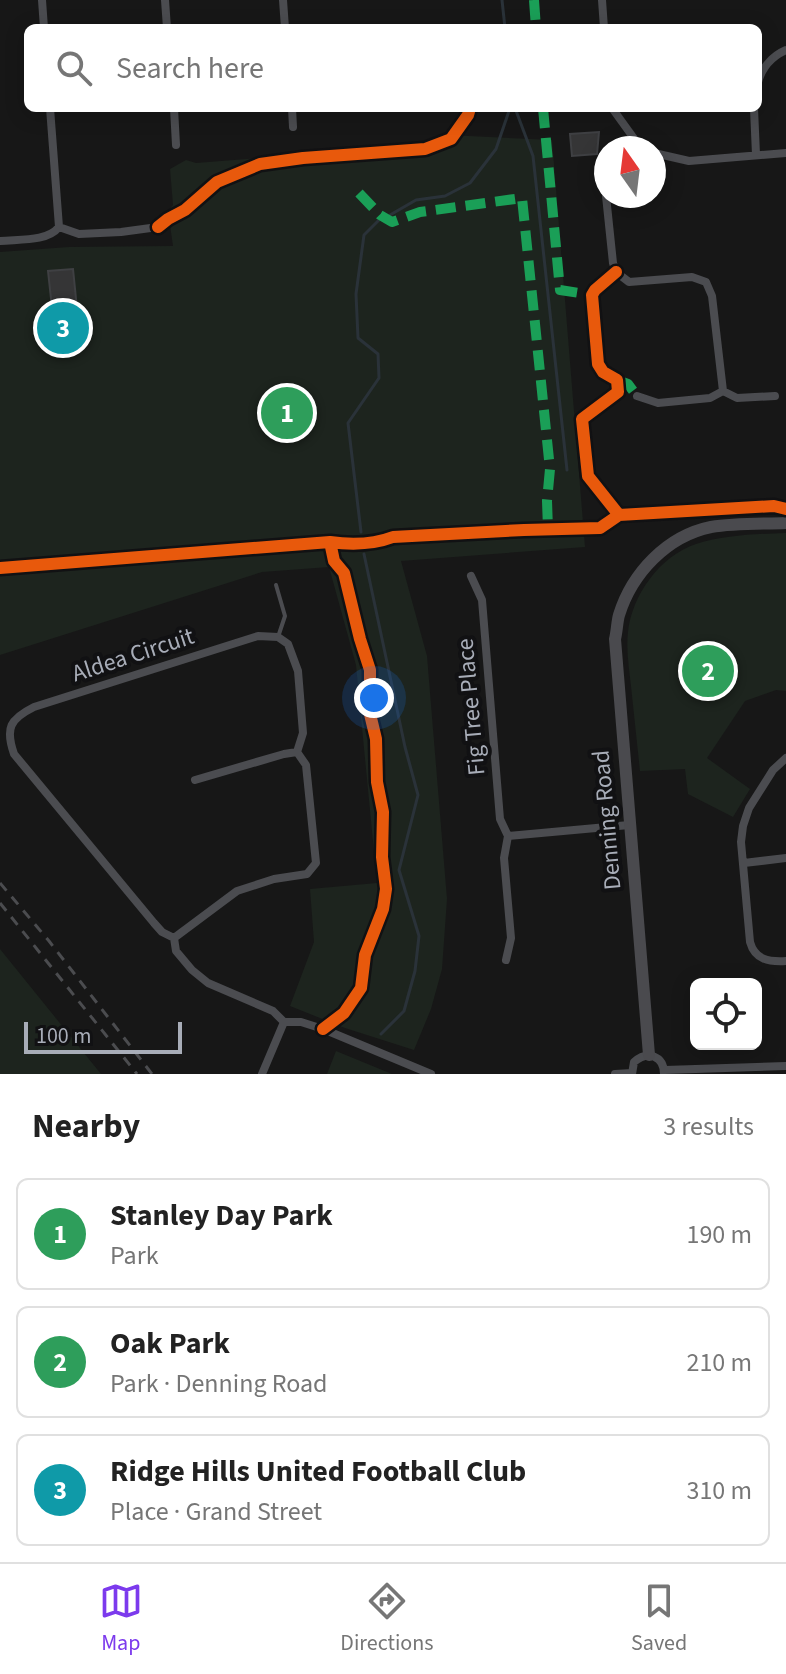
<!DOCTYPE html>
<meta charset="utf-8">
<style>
body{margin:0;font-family:"Source Sans 3",sans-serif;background:#f6f6f6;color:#222}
.controls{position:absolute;right:24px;bottom:24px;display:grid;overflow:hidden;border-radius:12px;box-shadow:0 4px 20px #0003}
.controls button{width:72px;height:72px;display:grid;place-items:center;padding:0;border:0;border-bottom:2px solid #e0e0e0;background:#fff;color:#222;font:40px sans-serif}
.compass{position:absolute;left:594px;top:136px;width:72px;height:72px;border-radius:50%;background:#fff;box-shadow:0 4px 20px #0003;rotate:346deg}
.scale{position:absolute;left:24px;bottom:20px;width:158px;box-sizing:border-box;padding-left:8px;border:4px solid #a8adb8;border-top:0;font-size:22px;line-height:28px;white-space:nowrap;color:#a8adb8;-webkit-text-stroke:6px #111113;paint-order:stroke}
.you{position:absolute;left:374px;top:698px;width:28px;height:28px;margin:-20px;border:6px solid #fff;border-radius:50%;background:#1a73e8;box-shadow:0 0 0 12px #1a73e833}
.badge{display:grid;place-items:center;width:52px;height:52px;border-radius:50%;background:#7c3aed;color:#fff;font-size:26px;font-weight:700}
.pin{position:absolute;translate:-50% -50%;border:4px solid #fff;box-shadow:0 2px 8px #0006}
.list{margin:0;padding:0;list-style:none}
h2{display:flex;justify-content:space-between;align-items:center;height:104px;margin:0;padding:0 32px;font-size:34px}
h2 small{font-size:26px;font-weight:400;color:#767676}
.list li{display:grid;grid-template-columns:52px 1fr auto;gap:24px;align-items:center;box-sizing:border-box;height:112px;margin:0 16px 16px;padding:0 16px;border:2px solid #e0e0e0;border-radius:12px}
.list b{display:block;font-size:30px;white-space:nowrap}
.list p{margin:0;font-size:26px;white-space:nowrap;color:#767676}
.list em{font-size:26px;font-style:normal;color:#767676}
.icon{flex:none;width:44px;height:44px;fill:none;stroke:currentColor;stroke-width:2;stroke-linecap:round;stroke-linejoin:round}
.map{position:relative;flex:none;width:786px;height:1074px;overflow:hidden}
.search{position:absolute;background:#fff;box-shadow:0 4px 20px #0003;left:24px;right:24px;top:24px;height:88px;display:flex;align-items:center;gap:20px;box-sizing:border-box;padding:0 28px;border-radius:12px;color:#767676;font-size:30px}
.sheet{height:488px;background:#fff}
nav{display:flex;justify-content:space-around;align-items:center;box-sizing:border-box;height:112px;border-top:2px solid #e0e0e0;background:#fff;font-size:22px;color:#767676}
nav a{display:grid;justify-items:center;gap:4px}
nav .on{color:#7c3aed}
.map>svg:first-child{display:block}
.green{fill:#1d241e}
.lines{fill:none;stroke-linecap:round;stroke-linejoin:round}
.stream{stroke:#2a3239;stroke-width:3}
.building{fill:#353536;stroke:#3f4043;stroke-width:2}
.lane{stroke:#4b4c50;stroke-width:4}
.street{stroke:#4b4c50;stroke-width:8}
.secondary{stroke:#4a4a4e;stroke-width:12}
.rail{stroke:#4b4c4f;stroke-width:3;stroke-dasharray:10 8;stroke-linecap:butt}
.quiet{stroke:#1a9f57;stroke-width:10;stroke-dasharray:20 10;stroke-linecap:butt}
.cycleway-casing{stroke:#111113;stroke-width:17}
.cycleway{stroke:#e8590c;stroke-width:12}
.labels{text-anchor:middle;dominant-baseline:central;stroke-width:8;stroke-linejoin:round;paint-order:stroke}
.street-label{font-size:24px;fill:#a8adb8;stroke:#111113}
</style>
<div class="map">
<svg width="786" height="1074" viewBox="0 0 786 1074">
<rect width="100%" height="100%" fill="#171717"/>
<path class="green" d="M 448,135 L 552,140 L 585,547 L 401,561 L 427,656 L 447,899 L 442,969 L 431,1009 L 414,1050 L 345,1028 L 290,1006 L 314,942 L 310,889 L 377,883 L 356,665 L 329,567 L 262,572 L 0,655 L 0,252 L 69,247 L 173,246 L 168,211 L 173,205 L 170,169 L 186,160 L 196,163 L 413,146 Z
M 786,533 L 786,691 L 776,690 L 745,701 L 707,758 L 750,789 L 733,817 L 688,794 L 685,769 L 640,771 C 637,743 634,715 631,686 C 629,668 626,650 628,632 C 632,595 660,556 696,544 C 725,535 755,534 786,533 Z
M 0,949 L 101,1074 L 0,1074 Z
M 336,1051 L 392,1074 L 327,1074 Z"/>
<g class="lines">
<path class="stream" d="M 502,0 L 505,28
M 515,108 L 533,156 L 567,470
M 390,215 L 416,200 L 445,196 L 470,183 L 496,149 L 510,108
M 361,532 L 348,423 L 379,378 L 378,354 L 358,338 L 356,294 L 364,235 L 379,220
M 364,554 L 405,747 L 418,795 L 399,870 L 419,936 L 415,971 L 404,1011 L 381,1034"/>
</g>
<path class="building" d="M 599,132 L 597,154 L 572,156 L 570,134 Z
M 73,269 L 81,348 L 49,351 L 46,308 L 52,308 L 48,271 Z"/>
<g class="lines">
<path class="lane" d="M 276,585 L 285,616 L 278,637"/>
<path class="street" d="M 42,0 L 44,28
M 165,0 L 167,28
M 283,0 L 285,28
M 602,0 L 604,28
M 758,82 C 762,68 772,56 786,50
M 50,108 L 59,227
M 174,108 L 176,145
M 292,108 L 293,127
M 612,108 L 638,144 L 645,148
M 754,108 L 756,155
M 654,153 L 689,161 L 786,153
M 606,196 L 613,263 L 616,272 L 629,282 L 692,277 L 706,282 L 712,296 L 723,391 L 737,398 L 775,396
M 0,241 C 19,239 47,242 59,227 L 79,234 L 121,232 L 158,227
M 637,396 L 658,403 L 710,398 L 723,391
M 471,576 L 482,600 L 500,819 L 508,836
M 258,636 L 278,637 L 288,644 L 298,671 L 303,733 L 297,752 L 306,765 L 316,863 L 307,874 L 274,879 L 237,891 L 174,938 L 162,932 L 154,923 L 14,754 C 5,728 10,719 34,707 Z
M 786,758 L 773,770 L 749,808 L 743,826 L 741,842 L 750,942 C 755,960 769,962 786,961
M 195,780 L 284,754 L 297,752
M 744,863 L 786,858
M 174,938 L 176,951 L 192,970 L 208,983 L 273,1011 L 284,1022 L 301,1022 L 323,1029 L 431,1074
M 506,960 L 511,938 L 504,858 L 508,836 L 629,825
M 665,1070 L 786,1066
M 262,1074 L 284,1022
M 615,1074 L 632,1073
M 632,1074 L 634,1062 C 648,1050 664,1056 664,1074"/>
<path class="secondary" d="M 649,1055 L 615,639 C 617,631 617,622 619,615 C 632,573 667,536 711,527 C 735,523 761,524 786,523"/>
<path class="rail" d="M 0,883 L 49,941 L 152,1074
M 0,903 L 137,1074"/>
<path class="quiet" d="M 534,0 L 536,28
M 543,108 L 560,290 L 592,295
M 359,193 L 380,215 L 392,222 L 420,212 L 522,198 L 550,469 L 547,501 L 548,529
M 617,380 L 628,384 L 637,396"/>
<defs>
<path id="cycleway" d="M 158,227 L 168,219 L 185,210 L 217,182 L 260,164 L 303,158 L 425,149 L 451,139 L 468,115 L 470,108
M 616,272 L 595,290 L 592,295 L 598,364 L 603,372 L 617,380 L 618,392 L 582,419 L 588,476 L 619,515
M 0,568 L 330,542 C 352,545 372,545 393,537 L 524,530 L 600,528 L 619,515 L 774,506 L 786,509
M 323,1029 L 344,1013 L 361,988 L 365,955 L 383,909 L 386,889 L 382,857 L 383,812 L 377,782 L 376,739 L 370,714 L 370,670 L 360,639 L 344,573 L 334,561 L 330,542"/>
</defs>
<use href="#cycleway" class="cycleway-casing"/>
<use href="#cycleway" class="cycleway"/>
</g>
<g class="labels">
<g class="street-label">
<text transform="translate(133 655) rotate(-18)">Aldea Circuit</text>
<text transform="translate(471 707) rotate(-95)">Fig Tree Place</text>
<text transform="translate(607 820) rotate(-95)">Denning Road</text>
</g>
</g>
</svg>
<div class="controls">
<button><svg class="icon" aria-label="locate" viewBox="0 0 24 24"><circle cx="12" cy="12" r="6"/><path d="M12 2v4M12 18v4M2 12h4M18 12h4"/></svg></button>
</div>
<svg class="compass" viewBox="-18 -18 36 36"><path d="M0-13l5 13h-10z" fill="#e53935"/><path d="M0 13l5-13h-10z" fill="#767676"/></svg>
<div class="scale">100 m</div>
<div class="you"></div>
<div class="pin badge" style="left:287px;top:413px;background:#2e9e5b">1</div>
<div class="pin badge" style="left:708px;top:671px;background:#2e9e5b">2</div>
<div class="pin badge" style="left:63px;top:328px;background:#0f9aa8">3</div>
<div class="search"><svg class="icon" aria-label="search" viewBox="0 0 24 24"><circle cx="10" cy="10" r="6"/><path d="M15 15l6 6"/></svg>Search here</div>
</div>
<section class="sheet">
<h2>Nearby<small>3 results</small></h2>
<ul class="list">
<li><span class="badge" style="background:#2e9e5b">1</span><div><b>Stanley Day Park</b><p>Park</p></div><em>190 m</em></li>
<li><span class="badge" style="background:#2e9e5b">2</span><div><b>Oak Park</b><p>Park · Denning Road</p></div><em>210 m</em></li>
<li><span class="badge" style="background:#0f9aa8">3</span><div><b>Ridge Hills United Football Club</b><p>Place · Grand Street</p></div><em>310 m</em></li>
</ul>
</section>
<nav>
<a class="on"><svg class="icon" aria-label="map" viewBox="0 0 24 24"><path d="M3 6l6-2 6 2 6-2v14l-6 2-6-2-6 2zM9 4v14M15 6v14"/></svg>Map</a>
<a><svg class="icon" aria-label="directions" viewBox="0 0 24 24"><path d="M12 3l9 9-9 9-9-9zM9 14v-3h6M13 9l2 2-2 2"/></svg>Directions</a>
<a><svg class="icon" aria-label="saved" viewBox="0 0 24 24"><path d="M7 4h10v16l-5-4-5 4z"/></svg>Saved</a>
</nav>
